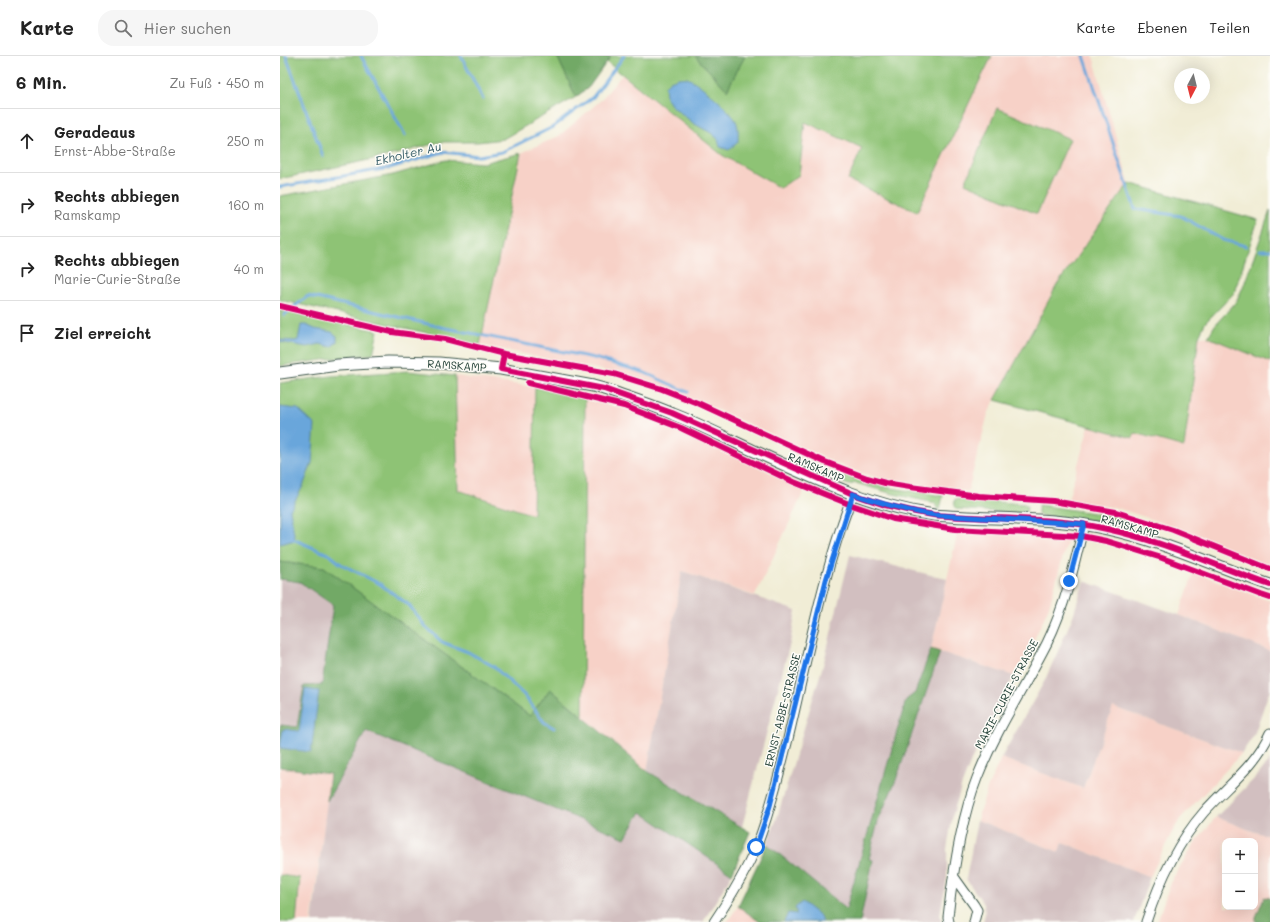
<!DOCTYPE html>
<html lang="de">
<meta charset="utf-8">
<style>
body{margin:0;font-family:Mali,sans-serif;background:#f6f6f6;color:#222}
.controls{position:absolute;right:12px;bottom:12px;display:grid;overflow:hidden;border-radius:8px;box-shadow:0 4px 16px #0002}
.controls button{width:36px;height:36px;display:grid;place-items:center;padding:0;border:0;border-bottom:1px solid #e0e0e0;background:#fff;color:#222;font:20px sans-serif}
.compass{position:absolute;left:894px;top:12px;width:36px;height:36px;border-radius:50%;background:#fff;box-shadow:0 4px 16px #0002;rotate:187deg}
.stop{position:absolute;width:12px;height:12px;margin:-9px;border:3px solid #1a73e8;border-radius:50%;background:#fff}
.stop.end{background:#1a73e8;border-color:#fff;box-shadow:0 1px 4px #0008}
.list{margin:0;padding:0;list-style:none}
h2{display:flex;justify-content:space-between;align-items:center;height:52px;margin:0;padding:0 16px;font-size:17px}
h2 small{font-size:13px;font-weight:400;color:#767676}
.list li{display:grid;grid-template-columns:26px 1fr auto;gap:12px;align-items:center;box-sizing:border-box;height:64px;padding:0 16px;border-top:1px solid #e0e0e0}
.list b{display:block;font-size:15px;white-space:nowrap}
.list p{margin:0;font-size:13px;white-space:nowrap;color:#767676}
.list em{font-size:13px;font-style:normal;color:#767676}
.icon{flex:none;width:22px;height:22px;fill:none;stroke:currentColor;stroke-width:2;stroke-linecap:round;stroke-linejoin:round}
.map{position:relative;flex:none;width:990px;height:866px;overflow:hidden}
header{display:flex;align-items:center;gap:24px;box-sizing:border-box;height:56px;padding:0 20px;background:#fff;border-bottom:1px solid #e0e0e0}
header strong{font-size:19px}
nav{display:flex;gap:22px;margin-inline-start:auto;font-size:14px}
.search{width:280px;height:36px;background:#f6f6f6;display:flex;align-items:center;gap:10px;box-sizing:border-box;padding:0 14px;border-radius:16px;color:#767676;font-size:15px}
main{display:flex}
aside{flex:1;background:#fff}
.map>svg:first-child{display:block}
.built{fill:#f7d1c7;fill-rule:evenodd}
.industrial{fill:#d2bfc0}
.green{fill:#8ec375;stroke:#568054}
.forest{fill:#72a966;stroke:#48734d}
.water{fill:#69a6db;stroke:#447288}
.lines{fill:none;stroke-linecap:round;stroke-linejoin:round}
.stream{stroke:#69a6db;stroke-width:3}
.minor-casing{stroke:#3e574c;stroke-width:11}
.tertiary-casing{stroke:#3e574c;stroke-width:13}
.minor{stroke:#fff;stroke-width:9}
.tertiary{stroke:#fff;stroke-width:11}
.cycleway-casing{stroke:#fdfcf7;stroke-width:8}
.cycleway{stroke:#d6006c;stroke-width:6}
.route{stroke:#1a73e8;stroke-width:5}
.labels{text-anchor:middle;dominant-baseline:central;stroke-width:3;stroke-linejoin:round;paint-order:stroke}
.street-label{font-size:11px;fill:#1f3d34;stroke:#fdfcf7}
.water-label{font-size:12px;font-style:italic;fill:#355c66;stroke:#fdfcf7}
</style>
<header>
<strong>Karte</strong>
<div class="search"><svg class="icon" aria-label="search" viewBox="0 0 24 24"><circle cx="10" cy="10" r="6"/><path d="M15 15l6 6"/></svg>Hier suchen</div>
<nav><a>Karte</a><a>Ebenen</a><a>Teilen</a></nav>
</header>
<main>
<aside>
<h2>6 Min.<small>Zu Fuß · 450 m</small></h2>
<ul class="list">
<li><svg class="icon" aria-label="ahead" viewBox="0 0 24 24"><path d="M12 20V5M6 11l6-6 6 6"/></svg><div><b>Geradeaus</b><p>Ernst-Abbe-Straße</p></div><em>250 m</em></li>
<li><svg class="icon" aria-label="right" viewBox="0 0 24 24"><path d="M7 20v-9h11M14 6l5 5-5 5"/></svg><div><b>Rechts abbiegen</b><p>Ramskamp</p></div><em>160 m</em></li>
<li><svg class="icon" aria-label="right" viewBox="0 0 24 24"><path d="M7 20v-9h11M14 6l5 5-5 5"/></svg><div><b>Rechts abbiegen</b><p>Marie-Curie-Straße</p></div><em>40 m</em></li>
<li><svg class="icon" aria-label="arrive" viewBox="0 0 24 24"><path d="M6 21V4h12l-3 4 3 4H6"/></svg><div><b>Ziel erreicht</b></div></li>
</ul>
</aside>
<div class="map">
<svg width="990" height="866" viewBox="0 0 990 866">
<rect width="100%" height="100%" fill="#fdfcf7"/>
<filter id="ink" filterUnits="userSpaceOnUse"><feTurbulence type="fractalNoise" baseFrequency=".025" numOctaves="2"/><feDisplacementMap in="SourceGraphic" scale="8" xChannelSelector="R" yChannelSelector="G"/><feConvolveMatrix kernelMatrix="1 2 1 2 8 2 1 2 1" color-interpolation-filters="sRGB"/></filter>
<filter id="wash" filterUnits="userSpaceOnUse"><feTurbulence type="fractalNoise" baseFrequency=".012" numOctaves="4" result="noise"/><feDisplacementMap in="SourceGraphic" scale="16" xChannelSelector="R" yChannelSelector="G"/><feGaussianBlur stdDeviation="0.9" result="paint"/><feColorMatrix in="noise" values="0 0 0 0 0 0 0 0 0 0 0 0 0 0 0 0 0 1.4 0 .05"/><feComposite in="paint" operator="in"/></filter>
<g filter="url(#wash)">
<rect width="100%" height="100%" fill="#f1edd6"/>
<path class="built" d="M 712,0 L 813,0 L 849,127 L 777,229 L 715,344 L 708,358 L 688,435 L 604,423 L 589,419 L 567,412 L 429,350 L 342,318 L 200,289 L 241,97 L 279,80 L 320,45 L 342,19 L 442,98 L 500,132 L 519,119 L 524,66 L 698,25 Z
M 919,280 L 928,281 L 990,306 L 990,510 L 890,469 L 837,452 L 788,444 L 809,370 L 853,382 L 854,377 L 904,391 Z
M 175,320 L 255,331 L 253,459 L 178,434 Z
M 305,343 L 346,353 L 394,372 L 437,391 L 525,433 L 475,540 L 402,515 L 367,715 L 303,660 Z
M 678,475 L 784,481 L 787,486 L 769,551 L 752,588 L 734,620 L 651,593 Z
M 914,516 L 990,545 L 990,595 L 899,559 Z
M 833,651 L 962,697 L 900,763 L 890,780 L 870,821 L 782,786 L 779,796 L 697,764 L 707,733 L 721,702 L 803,732 Z
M 0,711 L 51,718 L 31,866 L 0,866 Z
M 936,761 L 975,776 L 990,780 L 990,842 L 984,841 L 976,861 L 976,866 L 877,866 L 885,842 L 893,822 L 915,787 ZM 945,785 L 975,785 L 975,851 L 945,851 Z
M 458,850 L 480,866 L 447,866 Z"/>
<path class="industrial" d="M 570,499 L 667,523 L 651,593 L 635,637 L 626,644 L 566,853 L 487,788 L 496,765 L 544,606 Z
M 0,506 L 75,534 L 51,718 L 0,711 Z
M 402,515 L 516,555 L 510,587 L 462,771 L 367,715 Z
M 804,525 L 899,559 L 990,595 L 990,633 L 974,679 L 962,697 L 833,651 L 803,732 L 721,702 L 764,626 L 778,595 L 793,560 Z
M 660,596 L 734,620 L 691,705 L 681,731 L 673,758 L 667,793 L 667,822 L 660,858 L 661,866 L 580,866 L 593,804 L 588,803 L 598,765 L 616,724 Z
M 86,675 L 345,781 L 361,756 L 452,818 L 423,866 L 32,866 L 47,745 Z
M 990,704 L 990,780 L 975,776 L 936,761 L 978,719 Z
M 697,764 L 779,796 L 782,786 L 870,821 L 854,866 L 703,866 L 705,858 L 704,848 L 686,823 Z"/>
<path class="green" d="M 0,0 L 277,0 L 296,41 L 223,83 L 198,86 L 160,86 L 117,98 L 0,123 Z
M 331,0 L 415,0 L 447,34 L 465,0 L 712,0 L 699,26 L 637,156 L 568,124 L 582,92 L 525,66 L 519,119 L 500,132 L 442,99 L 327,6 Z
M 717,52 L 790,83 L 757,158 L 685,127 Z
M 241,97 L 200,289 L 0,244 L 0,140 L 113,119 L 166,104 L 203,107 Z
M 849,127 L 978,164 L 954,237 L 925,267 L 919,280 L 904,391 L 855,377 L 853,382 L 715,344 L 777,229 Z
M 990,155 L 990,306 L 928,281 L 935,269 L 956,246 L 964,229 Z
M 0,254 L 98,275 L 93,298 L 57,302 L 0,310 Z
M 128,315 L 175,320 L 178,434 L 253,459 L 255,331 L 305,343 L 303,660 L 270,633 L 250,660 L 44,511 L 0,506 L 0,327 L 51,320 Z
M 564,419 L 604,431 L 663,440 L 660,453 L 657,453 L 655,447 L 613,438 L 576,427 L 569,429 L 563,427 L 561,425 Z
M 675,443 L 745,448 L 747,451 L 746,457 L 744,458 L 677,453 C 674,450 674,446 675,443 Z
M 759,449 L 841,461 C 843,464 845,467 842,470 L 804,463 L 760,460 L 758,458 L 758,452 Z
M 0,819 L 20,822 L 16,866 L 0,866 Z"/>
<path class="forest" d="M 277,0 L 331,0 L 309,31 L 296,41 Z
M 415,0 L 465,0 L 447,34 Z
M 0,506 L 44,511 L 250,660 L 270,633 L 367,715 L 470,776 L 452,818 L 361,756 L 345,782 L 86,675 L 47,745 L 50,718 L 0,711 L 0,671 L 1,669 L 17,671 L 24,630 L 42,629 L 53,549 L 20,526 L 0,523 Z
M 651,593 L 660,596 L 616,724 L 598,765 L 589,803 L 593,804 L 580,866 L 480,866 L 458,850 L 487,788 L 566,853 L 626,644 L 635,637 Z
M 984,841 L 990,842 L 990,866 L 976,866 L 976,861 Z"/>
<path class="water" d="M 398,22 C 401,22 405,21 407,22 C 418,25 451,55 456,65 C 459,72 458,79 458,86 L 449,94 L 440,91 L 438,83 L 431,77 L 413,67 L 391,49 L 386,41 L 385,30 L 390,25 Z
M 21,269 L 26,269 L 35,273 L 52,276 L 57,280 L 57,286 L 51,291 L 40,288 L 27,291 L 0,286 L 0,284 L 15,285 L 18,284 Z
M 0,351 L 18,353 L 35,369 L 32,407 L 23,430 L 10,454 L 15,484 L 0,488 Z
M 25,633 L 39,635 L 31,696 L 0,692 L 3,673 L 19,675 Z
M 522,846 L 540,860 L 542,866 L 504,866 L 508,857 L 517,858 L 515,852 Z"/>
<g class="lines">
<path class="stream" d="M 6,0 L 43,100
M 81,0 L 125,79
M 181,0 L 203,43
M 804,0 L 855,153 L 901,160 L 943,184 L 966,190
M 0,131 L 109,112 L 163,96 L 199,100 L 222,96 L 273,71 L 313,41 L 344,0
M 980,194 L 990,194
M 4,259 L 28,240 L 161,271 L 314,302 L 363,316 L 408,336
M 13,483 L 50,499 L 61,508 L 100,528 L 129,549 L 144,569 L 162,586 L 188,596 L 213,610 L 244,639 L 264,666 L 274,672"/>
</g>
</g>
<g filter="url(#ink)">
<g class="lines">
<defs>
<path id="minor" d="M 674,821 L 694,849 L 697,854 L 694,866
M 434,866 C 450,842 466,816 477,789 C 490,756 498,722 507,687 C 527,604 542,518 573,438
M 669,866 L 668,861 C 673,816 681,763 697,722 C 716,674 744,632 767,587 C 785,551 795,507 804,468
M 866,866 C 879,826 896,788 924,756 C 947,730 976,709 990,677"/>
<path id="tertiary" d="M 0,317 L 58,309 L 108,306 L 159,307 L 221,313 L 313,330 L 324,333 C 347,341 370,348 393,358 C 419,368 444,381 470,393 C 529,420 589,450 654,459 C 711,464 770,460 827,473 C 883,485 936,510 990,529"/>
</defs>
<use href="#minor" class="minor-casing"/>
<use href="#tertiary" class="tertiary-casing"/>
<use href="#minor" class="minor"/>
<use href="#tertiary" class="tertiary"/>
<defs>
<path id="cycleway" d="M 0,250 L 112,276 L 165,283 L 224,298 L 334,318 L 382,333 L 420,348 L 545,406 L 587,422 L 605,427 L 630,431 L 699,440 L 773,445 L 836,456 L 893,474 L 990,513
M 224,298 L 221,313 L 324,333 L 392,357 L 573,438 L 605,449 L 636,456 L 654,459 C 711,464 770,460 827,473 C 883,485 936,510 990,529
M 248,327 L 344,350 L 401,372 L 514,426 L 569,448 L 613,463 L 675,473 L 801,480 L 826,485 L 882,502 L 981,539 L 990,542"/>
</defs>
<use href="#cycleway" class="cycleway-casing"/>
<use href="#cycleway" class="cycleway"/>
</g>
</g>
<g class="lines" filter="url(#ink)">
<path class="route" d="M 476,791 L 490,750 L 546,524 L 573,438 C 600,447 626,455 654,459 L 804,468 L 789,525"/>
</g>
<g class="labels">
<g class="street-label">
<text transform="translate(177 309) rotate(4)">RAMSKAMP</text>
<text transform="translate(536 411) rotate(23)">RAMSKAMP</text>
<text transform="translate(850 470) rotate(16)">RAMSKAMP</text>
<text transform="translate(726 638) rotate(-62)">MARIE-CURIE-STRASSE</text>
<text transform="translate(502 654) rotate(-76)">ERNST-ABBE-STRASSE</text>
</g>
<g class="water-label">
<text transform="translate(128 97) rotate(-13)">Ekholter Au</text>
</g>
</g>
</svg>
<div class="controls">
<button>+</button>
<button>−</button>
</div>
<svg class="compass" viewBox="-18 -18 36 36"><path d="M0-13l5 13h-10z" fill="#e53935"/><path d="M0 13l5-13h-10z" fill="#767676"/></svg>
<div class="stop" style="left:476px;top:791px"></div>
<div class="stop end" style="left:789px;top:525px"></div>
</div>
</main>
